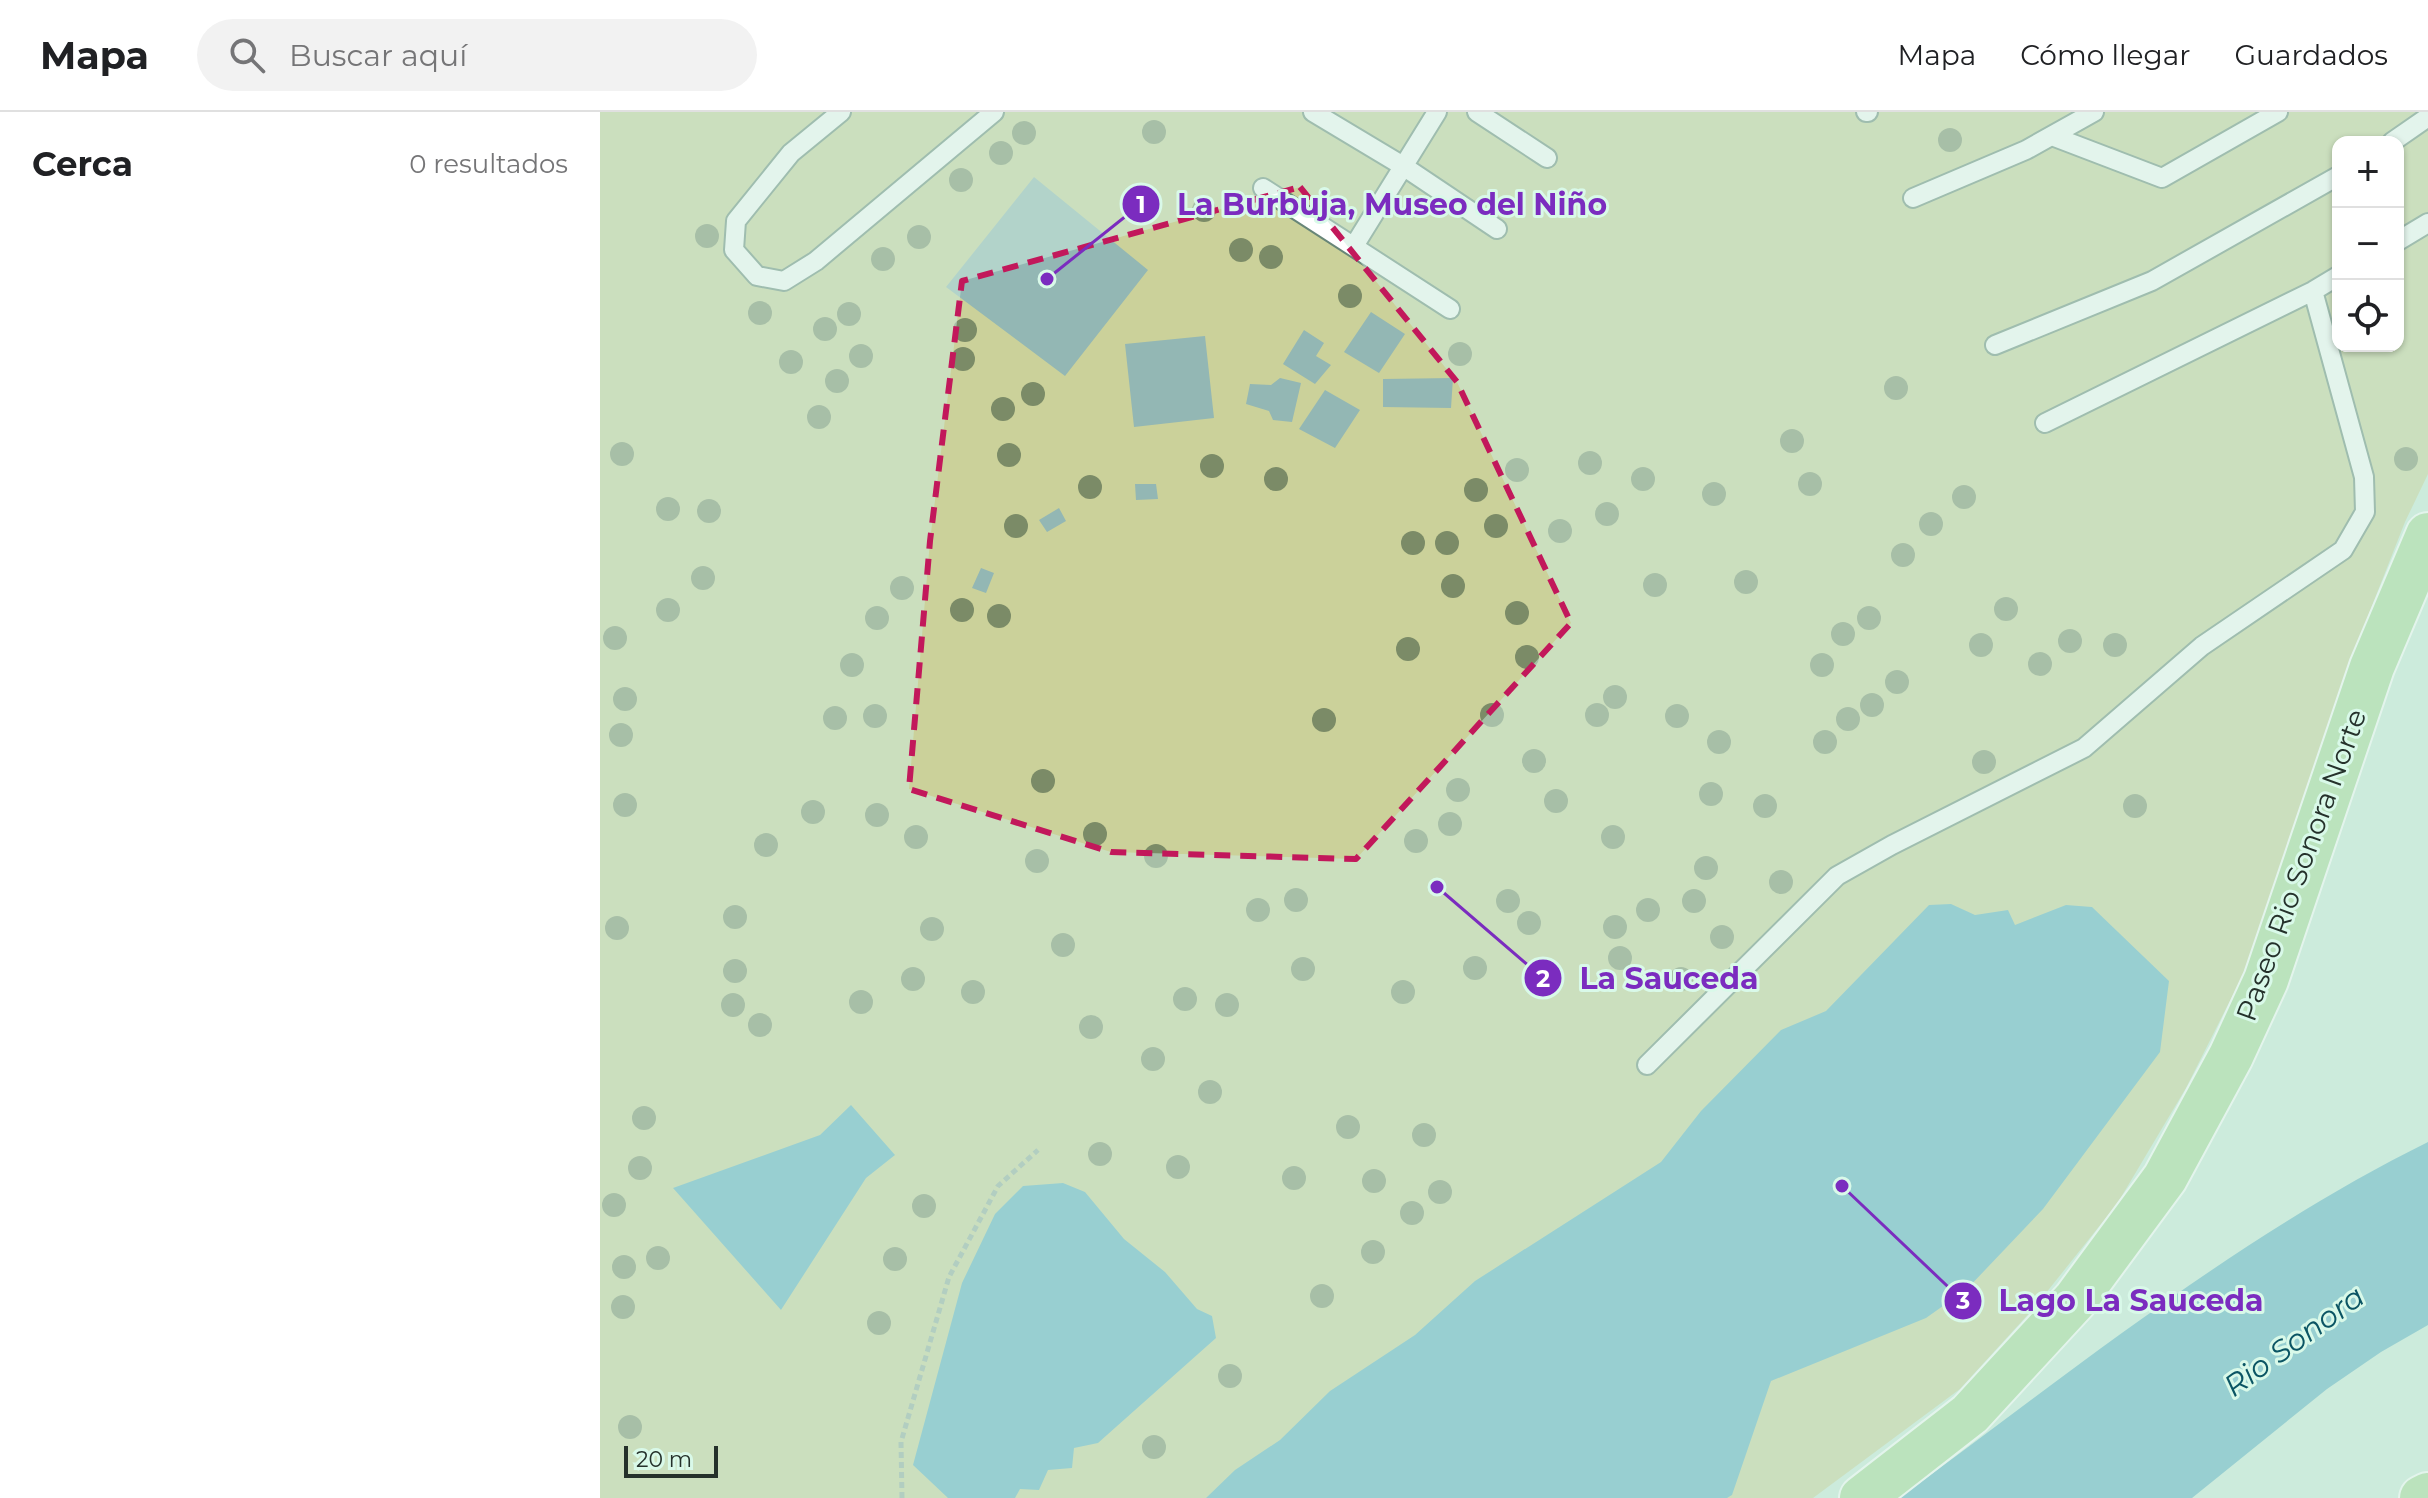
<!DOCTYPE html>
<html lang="es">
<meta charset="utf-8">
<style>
body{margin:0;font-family:Montserrat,sans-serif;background:#f2f2f2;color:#202124}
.controls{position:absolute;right:24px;top:24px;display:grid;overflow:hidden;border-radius:16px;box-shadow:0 2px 6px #0004}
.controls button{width:72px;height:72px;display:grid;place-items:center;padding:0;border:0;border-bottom:2px solid #e0e0e0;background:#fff;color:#202124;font:40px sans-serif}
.scale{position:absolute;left:24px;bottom:20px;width:94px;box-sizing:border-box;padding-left:8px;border:4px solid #25312b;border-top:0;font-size:22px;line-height:28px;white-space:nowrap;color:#25312b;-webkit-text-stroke:6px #d9f9e9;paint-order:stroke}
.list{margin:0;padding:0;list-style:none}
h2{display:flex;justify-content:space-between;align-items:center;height:104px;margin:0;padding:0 32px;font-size:34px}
h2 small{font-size:26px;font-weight:400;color:#757577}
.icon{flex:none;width:44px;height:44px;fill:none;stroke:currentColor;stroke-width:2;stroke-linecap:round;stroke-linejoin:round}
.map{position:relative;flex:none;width:1828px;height:1386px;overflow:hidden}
header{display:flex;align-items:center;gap:48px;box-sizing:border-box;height:112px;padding:0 40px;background:#fff;border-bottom:2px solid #e0e0e0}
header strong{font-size:38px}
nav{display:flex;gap:44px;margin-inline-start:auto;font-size:28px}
.search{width:560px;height:72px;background:#f2f2f2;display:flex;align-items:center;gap:20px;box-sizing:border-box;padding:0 28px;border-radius:44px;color:#757577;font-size:30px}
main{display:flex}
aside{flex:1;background:#fff}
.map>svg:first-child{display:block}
.green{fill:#cbd19a;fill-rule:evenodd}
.water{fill:#5aaec3}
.building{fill:#93b7b4}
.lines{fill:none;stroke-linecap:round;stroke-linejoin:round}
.service-casing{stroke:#688678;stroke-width:22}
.primary-casing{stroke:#fff;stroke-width:48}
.path{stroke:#92ab9f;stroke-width:5;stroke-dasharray:6 4;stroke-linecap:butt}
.service{stroke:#fff;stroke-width:18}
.primary{stroke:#a7da98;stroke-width:44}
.tree{fill:#7b8b67}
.marked{fill:none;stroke:#c2185b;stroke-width:6;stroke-dasharray:16 10;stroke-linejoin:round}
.labels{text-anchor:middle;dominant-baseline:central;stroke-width:6;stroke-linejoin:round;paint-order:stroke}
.street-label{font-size:28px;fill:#25312b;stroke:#d9f9e9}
.water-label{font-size:30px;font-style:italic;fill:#0b5564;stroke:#d9f9e9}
.leader{fill:none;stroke:#7b2cbf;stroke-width:3}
.callout-dot{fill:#7b2cbf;stroke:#d9f9e9;stroke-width:3}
.mark-label{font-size:24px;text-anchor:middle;font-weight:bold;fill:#fff}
.callout-label{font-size:30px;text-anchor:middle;font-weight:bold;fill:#7b2cbf;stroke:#d9f9e9;stroke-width:6;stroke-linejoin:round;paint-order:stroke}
</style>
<header>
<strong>Mapa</strong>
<div class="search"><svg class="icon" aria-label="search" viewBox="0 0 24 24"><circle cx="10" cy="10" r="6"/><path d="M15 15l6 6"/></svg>Buscar aquí</div>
<nav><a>Mapa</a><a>Cómo llegar</a><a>Guardados</a></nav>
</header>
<main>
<aside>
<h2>Cerca<small>0 resultados</small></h2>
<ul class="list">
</ul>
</aside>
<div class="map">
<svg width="1828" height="1386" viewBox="0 0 1828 1386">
<rect width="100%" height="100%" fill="#ccebdc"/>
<path class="green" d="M 0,0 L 1828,0 L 1828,362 L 1805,410 L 1768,504 L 1707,687 L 1643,863 L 1586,976 L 1517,1092 L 1434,1196 L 1360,1277 L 1213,1386 L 0,1386 ZM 1738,30 L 1798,30 L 1798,234 L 1738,234 Z"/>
<path class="water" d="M 1351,792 L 1375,803 L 1408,798 L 1415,813 L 1466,793 L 1492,795 L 1569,869 L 1560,940 L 1443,1097 L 1367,1177 L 1326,1206 L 1171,1269 L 1132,1383 L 1127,1386 L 606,1386 L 635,1358 L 680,1328 L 730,1279 L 815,1223 L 875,1169 L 1061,1050 L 1101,999 L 1181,918 L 1226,899 L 1329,793 Z
M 251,993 L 295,1043 L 266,1066 L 181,1198 L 73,1076 L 220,1023 Z
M 1828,1030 L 1828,1213 L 1781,1240 L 1727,1277 L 1592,1386 L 1299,1386 C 1470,1261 1638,1124 1828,1030 Z
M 463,1071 L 485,1080 L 524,1127 L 565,1160 L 597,1197 L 612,1204 L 616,1226 L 498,1331 L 474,1336 L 472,1356 L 448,1358 L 439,1378 L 420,1377 L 415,1386 L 348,1386 L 313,1353 L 362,1171 L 395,1102 L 423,1074 Z"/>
<path class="building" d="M 434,65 L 548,158 L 465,264 L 346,175 Z
M 771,200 L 805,222 L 779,261 L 744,240 Z
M 704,218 L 724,231 L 716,244 L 731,253 L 715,272 L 683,252 Z
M 605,224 L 614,306 L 534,315 L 525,232 Z
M 680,266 L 701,271 L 692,310 L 673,308 L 669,299 L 646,292 L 650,272 L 671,273 Z
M 853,266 L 851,296 L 783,295 L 783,267 Z
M 725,278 L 760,298 L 735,336 L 699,317 Z
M 535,372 L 556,372 L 558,387 L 536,388 Z
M 459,396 L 466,409 L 447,420 L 439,408 Z
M 381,456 L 394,461 L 386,481 L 372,476 Z"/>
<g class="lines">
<defs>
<path id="service" d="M 241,0 L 191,41 L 136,109 L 134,138 L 157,164 L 184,169 L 216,149 L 394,0
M 713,0 L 803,54 L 897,117
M 877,0 L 947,46
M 1266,0 L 1268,0
M 1452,24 L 1562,66 L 1678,0
M 1792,30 L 1828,5
M 663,76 L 850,197
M 1313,86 L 1426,38 L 1494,0
M 1798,129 L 1828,111
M 754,134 L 837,0
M 1395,233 L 1552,169 L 1738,64
M 1445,311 L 1713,179 L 1738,164
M 1047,953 L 1237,764 L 1292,733 L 1484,636 L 1602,534 L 1743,438 L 1765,400 L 1764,365 L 1713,179"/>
<path id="primary" d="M 1262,1386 L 1370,1302 L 1475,1188 L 1565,1066 L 1631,944 L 1666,868 L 1772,555 L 1828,423
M 1822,1386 L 1828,1383"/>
</defs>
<use href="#service" class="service-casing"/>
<use href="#primary" class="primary-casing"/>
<path class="path" d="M 302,1386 L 301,1330 L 349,1165 L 398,1074 L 438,1038"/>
<use href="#service" class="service"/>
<use href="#primary" class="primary"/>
</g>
<g class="tree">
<circle cx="554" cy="20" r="12"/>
<circle cx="424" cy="21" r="12"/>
<circle cx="1350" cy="28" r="12"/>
<circle cx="401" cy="41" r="12"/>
<circle cx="361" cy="68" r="12"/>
<circle cx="604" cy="98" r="12"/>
<circle cx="107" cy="124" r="12"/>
<circle cx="319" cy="125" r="12"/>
<circle cx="641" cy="138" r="12"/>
<circle cx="671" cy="145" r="12"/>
<circle cx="283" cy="147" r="12"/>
<circle cx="750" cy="184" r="12"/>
<circle cx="160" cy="201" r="12"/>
<circle cx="249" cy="202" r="12"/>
<circle cx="225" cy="217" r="12"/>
<circle cx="365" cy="218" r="12"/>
<circle cx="860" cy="242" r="12"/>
<circle cx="261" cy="244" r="12"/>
<circle cx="363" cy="247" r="12"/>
<circle cx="191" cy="250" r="12"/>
<circle cx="237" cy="269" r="12"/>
<circle cx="1296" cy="276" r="12"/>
<circle cx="433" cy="282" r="12"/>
<circle cx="403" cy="297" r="12"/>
<circle cx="219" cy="305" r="12"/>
<circle cx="1192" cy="329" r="12"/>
<circle cx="22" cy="342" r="12"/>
<circle cx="409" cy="343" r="12"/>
<circle cx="1806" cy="347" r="12"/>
<circle cx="990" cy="351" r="12"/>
<circle cx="612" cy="354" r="12"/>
<circle cx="917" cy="358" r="12"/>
<circle cx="676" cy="367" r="12"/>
<circle cx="1043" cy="367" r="12"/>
<circle cx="1210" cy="372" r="12"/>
<circle cx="490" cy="375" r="12"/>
<circle cx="876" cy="378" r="12"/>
<circle cx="1114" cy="382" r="12"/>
<circle cx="1364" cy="385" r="12"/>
<circle cx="68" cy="397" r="12"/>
<circle cx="109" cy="399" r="12"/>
<circle cx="1007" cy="402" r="12"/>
<circle cx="1331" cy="412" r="12"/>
<circle cx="416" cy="414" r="12"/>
<circle cx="896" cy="414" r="12"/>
<circle cx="960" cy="419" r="12"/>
<circle cx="813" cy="431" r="12"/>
<circle cx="847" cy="431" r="12"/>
<circle cx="1303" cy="443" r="12"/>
<circle cx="103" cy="466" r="12"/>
<circle cx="1146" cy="470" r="12"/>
<circle cx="1055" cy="473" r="12"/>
<circle cx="853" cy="474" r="12"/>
<circle cx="302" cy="476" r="12"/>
<circle cx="1406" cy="497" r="12"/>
<circle cx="68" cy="498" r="12"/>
<circle cx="362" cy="498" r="12"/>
<circle cx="917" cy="501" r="12"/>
<circle cx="399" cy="504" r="12"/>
<circle cx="277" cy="506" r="12"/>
<circle cx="1269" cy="506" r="12"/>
<circle cx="1243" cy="522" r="12"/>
<circle cx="15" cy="526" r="12"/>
<circle cx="1470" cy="529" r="12"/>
<circle cx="1381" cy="533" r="12"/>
<circle cx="1515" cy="533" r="12"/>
<circle cx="808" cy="537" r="12"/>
<circle cx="927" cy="545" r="12"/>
<circle cx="1440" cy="552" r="12"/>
<circle cx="252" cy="553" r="12"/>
<circle cx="1222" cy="553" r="12"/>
<circle cx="1297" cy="570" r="12"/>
<circle cx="1015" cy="585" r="12"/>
<circle cx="25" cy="587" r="12"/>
<circle cx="1272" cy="593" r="12"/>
<circle cx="892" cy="603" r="12"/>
<circle cx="997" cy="603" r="12"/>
<circle cx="275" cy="604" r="12"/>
<circle cx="1077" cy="604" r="12"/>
<circle cx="235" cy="606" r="12"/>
<circle cx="1248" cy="607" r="12"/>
<circle cx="724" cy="608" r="12"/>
<circle cx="21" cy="623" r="12"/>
<circle cx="1119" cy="630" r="12"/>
<circle cx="1225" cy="630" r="12"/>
<circle cx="934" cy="649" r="12"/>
<circle cx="1384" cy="650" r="12"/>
<circle cx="443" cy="669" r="12"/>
<circle cx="858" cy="678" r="12"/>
<circle cx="1111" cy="682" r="12"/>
<circle cx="956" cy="689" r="12"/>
<circle cx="25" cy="693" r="12"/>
<circle cx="1165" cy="694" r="12"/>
<circle cx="1535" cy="694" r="12"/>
<circle cx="213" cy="700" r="12"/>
<circle cx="277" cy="703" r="12"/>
<circle cx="850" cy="712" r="12"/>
<circle cx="495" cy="722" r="12"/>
<circle cx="316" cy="725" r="12"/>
<circle cx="1013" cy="725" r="12"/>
<circle cx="816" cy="729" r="12"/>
<circle cx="166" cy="733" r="12"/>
<circle cx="556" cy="744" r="12"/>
<circle cx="437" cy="749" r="12"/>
<circle cx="1106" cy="756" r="12"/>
<circle cx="1181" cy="770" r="12"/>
<circle cx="696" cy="788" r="12"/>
<circle cx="908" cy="789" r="12"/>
<circle cx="1094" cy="789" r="12"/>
<circle cx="658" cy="798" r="12"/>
<circle cx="1048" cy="798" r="12"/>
<circle cx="135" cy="805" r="12"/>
<circle cx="929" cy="811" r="12"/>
<circle cx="1015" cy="815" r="12"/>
<circle cx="17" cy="816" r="12"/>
<circle cx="332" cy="817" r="12"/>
<circle cx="1122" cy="825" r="12"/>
<circle cx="463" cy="833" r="12"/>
<circle cx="1020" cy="846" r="12"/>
<circle cx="875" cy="856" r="12"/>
<circle cx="703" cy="857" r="12"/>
<circle cx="135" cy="859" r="12"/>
<circle cx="313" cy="867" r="12"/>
<circle cx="1081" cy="867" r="12"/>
<circle cx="373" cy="880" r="12"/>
<circle cx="803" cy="880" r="12"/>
<circle cx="585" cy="887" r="12"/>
<circle cx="261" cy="890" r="12"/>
<circle cx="133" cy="893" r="12"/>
<circle cx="627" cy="893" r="12"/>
<circle cx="160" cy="913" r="12"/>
<circle cx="491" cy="915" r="12"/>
<circle cx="553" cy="947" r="12"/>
<circle cx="610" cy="980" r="12"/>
<circle cx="44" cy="1006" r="12"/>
<circle cx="748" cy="1015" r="12"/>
<circle cx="824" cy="1023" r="12"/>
<circle cx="500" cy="1042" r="12"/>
<circle cx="578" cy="1055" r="12"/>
<circle cx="40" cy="1056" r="12"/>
<circle cx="694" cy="1066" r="12"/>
<circle cx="774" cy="1069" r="12"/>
<circle cx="840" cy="1080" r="12"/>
<circle cx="14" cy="1093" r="12"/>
<circle cx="324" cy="1094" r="12"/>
<circle cx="812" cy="1101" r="12"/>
<circle cx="773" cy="1140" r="12"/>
<circle cx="58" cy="1146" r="12"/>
<circle cx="295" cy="1147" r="12"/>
<circle cx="24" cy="1155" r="12"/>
<circle cx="722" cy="1184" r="12"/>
<circle cx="23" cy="1195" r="12"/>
<circle cx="279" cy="1211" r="12"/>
<circle cx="630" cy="1264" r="12"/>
<circle cx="30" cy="1315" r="12"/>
<circle cx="554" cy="1335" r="12"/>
</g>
<path d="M0 0H1828V1386H0ZM 700,75 L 857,270 L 971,511 L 756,747 L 511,740 L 309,677 L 330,429 L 362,169 Z" fill="#ccebdc" fill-opacity=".55" fill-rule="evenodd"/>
<path class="marked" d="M 700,75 L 857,270 L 971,511 L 756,747 L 511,740 L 309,677 L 330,429 L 362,169 Z"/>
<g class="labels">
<g class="street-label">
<text transform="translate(1701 753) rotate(-70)">Paseo Rio Sonora Norte</text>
</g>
<g class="water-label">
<text transform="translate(1694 1229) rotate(-36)">Rio Sonora</text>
</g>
</g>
<path class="leader" d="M447 167L541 92M837 775L943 866M1242 1074L1363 1189"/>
<g class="callout-dot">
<circle cx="447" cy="167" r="8"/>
<circle cx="837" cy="775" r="8"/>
<circle cx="1242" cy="1074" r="8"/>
<circle cx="541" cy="92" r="20"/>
<circle cx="943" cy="866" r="20"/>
<circle cx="1363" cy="1189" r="20"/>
</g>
<g class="mark-label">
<text x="541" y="101">1</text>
<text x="943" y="875">2</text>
<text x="1363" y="1197">3</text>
</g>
<g class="callout-label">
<text x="792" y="103">La Burbuja, Museo del Niño</text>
<text x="1069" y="877">La Sauceda</text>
<text x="1531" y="1199">Lago La Sauceda</text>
</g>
</svg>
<div class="controls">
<button>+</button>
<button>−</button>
<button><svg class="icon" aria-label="locate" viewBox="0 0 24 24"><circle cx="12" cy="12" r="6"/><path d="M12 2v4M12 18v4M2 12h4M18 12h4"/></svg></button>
</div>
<div class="scale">20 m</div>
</div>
</main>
